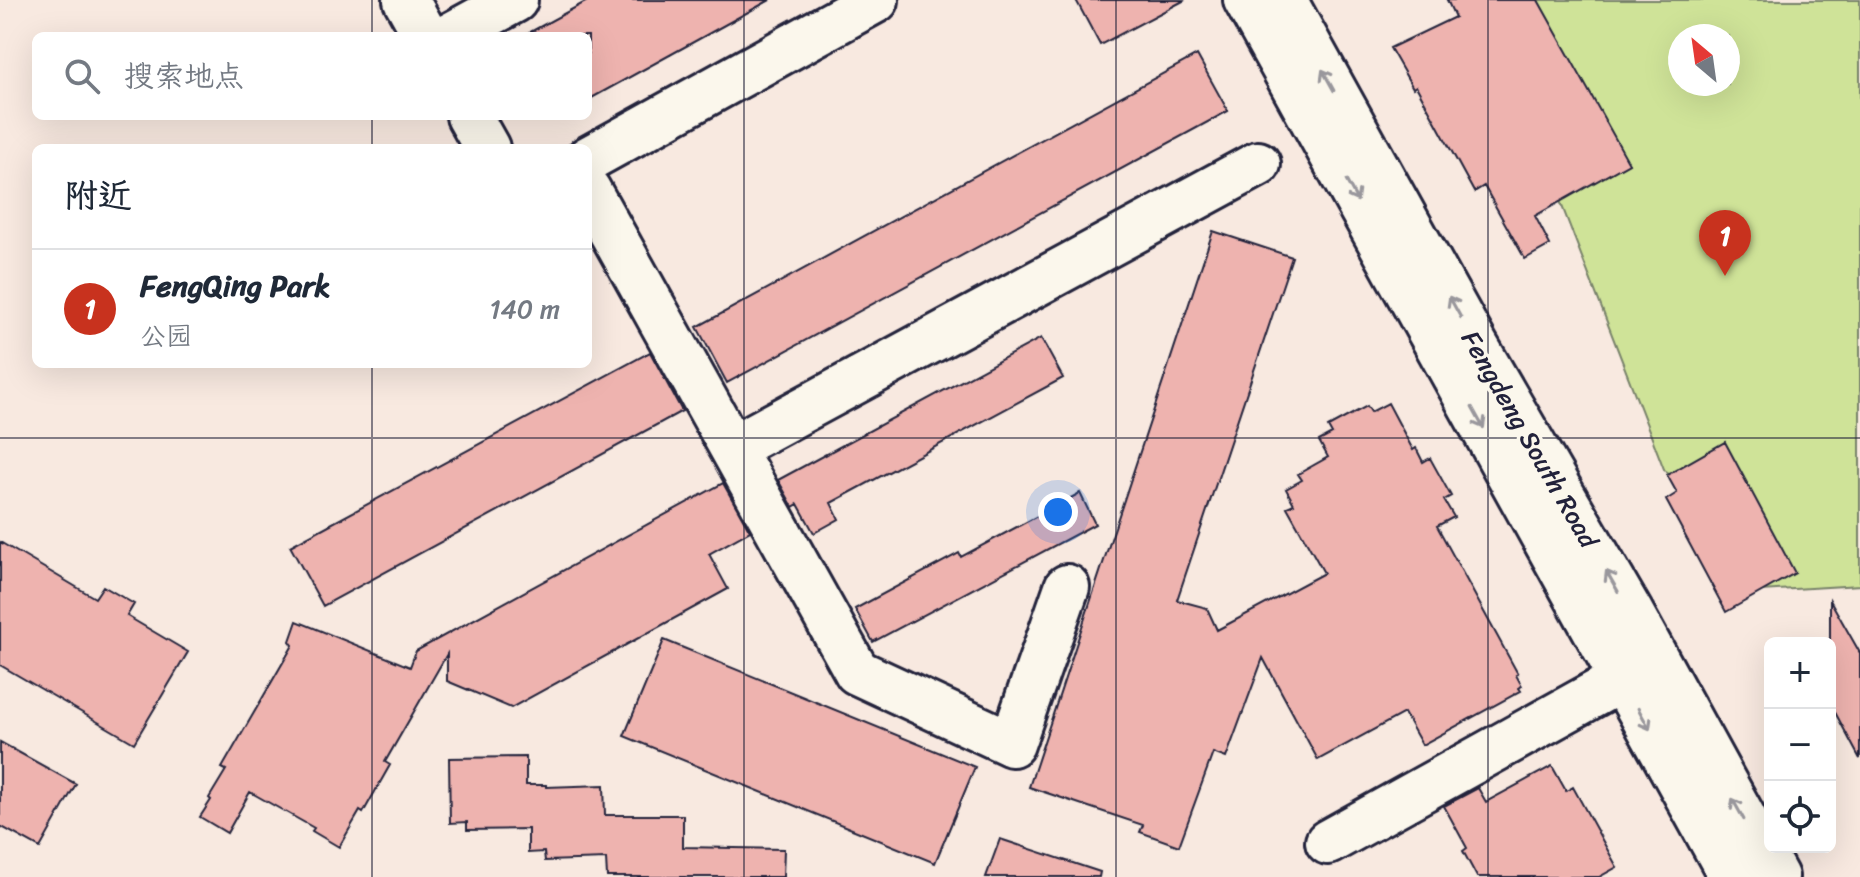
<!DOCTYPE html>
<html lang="zh">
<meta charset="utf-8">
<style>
body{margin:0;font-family:Sriracha,"LXGW WenKai TC",sans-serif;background:#f6f6f7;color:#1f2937}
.controls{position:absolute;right:24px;bottom:24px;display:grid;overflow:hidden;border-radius:12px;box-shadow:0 8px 32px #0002}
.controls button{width:72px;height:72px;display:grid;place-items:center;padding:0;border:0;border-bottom:2px solid #e0e1e3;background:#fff;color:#1f2937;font:40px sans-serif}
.compass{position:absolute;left:1668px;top:24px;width:72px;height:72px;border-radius:50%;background:#fff;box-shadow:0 8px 32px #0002;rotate:331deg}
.you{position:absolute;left:1058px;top:512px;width:28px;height:28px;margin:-20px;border:6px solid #fff;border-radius:50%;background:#1a73e8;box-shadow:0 0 0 12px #1a73e833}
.badge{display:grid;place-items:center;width:52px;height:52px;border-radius:50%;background:#c8321e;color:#fff;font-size:26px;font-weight:700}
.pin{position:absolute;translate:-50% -66px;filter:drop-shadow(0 2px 4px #0008)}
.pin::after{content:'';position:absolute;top:42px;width:28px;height:24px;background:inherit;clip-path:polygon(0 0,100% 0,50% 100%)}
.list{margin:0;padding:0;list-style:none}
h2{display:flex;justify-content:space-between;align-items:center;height:104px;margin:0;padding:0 32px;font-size:34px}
h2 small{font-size:26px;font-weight:400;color:#747a83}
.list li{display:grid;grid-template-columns:52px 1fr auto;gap:24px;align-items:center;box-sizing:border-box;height:120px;padding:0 32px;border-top:2px solid #e0e1e3}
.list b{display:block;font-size:30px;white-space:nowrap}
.list p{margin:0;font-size:26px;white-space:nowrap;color:#747a83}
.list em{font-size:26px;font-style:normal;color:#747a83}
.icon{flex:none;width:44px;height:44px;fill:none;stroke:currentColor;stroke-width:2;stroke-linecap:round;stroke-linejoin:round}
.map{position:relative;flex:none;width:1860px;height:877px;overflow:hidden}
.search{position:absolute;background:#fff;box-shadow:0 8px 32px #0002;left:32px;top:32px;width:560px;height:88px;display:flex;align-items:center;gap:20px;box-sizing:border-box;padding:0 28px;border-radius:12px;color:#747a83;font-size:30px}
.panel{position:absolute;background:#fff;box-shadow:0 8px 32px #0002;left:32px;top:144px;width:560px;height:224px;border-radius:12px}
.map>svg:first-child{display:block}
.green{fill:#cfe398;stroke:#78826a;stroke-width:2;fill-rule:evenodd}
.building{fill:#eeb3af;stroke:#22223b;stroke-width:2}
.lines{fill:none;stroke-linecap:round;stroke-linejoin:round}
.minor-casing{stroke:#22223b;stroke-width:50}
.minor{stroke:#fbf7ec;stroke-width:44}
.oneway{stroke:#99979c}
.grid{fill:none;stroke:#22223b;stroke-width:2;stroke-opacity:0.55}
.labels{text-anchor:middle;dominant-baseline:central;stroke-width:7;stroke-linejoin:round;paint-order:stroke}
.street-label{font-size:26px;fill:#22223b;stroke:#fbf7ec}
</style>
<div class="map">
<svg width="1860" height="877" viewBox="0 0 1860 877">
<rect width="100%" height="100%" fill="#f8e9e0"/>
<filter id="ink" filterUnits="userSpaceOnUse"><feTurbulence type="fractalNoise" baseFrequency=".0125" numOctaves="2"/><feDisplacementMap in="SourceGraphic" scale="16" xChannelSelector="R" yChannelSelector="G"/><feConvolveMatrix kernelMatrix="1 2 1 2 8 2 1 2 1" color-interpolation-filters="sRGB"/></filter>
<g filter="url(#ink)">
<path class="green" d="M 1493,0 L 1860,0 L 1860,585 L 1744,592 L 1664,469 L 1488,15 ZM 1680,36 L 1728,36 L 1728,84 L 1680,84 Z"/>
<path class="building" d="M 589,0 L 770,0 L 588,100 L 588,36 L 523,36 Z
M 1076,0 L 1185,0 L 1100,45 Z
M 1447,0 L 1538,0 L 1629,163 L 1535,216 L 1550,245 L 1525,259 L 1484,186 L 1474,192 L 1416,86 L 1413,88 L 1390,48 L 1455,17 Z
M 1197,55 L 1228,111 L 727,383 L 697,327 Z
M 1213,231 L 1292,257 L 1177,600 L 1207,608 L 1217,630 L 1324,573 L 1287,507 L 1294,504 L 1286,489 L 1302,480 L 1298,474 L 1328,457 L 1319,441 L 1332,434 L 1328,427 L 1367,406 L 1371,412 L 1388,403 L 1413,450 L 1416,448 L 1423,462 L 1430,458 L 1451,496 L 1444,500 L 1454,517 L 1437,526 L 1518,674 L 1516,675 L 1522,686 L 1519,688 L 1521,691 L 1422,745 L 1404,713 L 1318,760 L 1263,658 L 1226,758 L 1213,753 L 1179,846 L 1140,832 L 1143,825 L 1029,787 Z
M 1041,338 L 1063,378 L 831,503 L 839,519 L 814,533 L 798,504 L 793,507 L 778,480 Z
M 650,352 L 682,411 L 323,606 L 290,546 Z
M 1725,442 L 1795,573 L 1726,612 L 1666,500 L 1677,493 L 1667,475 Z
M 723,483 L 750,531 L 709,554 L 728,589 L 511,708 L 447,681 L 447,654 L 385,762 L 390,765 L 377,788 L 363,813 L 360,811 L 339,847 L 312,831 L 314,828 L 250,792 L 227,833 L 200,817 L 211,800 L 209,798 L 226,770 L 222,768 L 293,645 L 290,641 L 297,621 L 410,667 L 416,651 Z
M 1080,493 L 1095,524 L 873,642 L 855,609 L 959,553 L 961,557 Z
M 0,542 L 95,598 L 103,586 L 134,604 L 127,616 L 188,652 L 134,743 L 0,665 Z
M 1830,600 L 1860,653 L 1860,759 L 1830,703 Z
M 664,640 L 975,767 L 935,863 L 624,736 Z
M 0,742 L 76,784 L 40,848 L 0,826 Z
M 526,757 L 526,785 L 546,785 L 546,787 L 604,785 L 605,815 L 683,815 L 683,847 L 784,849 L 783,877 L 607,877 L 606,859 L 545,861 L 544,852 L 528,853 L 528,829 L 467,830 L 467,822 L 450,823 L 449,758 Z
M 1552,766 L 1566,791 L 1573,787 L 1617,867 L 1599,877 L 1477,877 L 1463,851 L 1467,848 L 1444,806 L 1478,788 L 1486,802 Z
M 1000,839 L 1100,872 L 1099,877 L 986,877 Z"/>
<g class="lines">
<defs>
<path id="minor" d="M 406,0 L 426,36
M 1246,0 L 1732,877
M 1284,0 L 1476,346 L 1631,613 L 1776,877
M 449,36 L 515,0
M 469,116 L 487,148
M 588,159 L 876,0
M 588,190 L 857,672 L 1012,744 L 1067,587
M 732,448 L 1258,164
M 1328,842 L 1622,679"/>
</defs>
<use href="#minor" class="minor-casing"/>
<use href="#minor" class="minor"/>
</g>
<defs><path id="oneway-shaft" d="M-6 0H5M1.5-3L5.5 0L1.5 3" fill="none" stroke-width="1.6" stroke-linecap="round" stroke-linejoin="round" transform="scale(2)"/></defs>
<g class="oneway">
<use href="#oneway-shaft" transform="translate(1328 80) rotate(-119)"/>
<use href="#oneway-shaft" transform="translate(1352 191) rotate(61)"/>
<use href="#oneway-shaft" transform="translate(1455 307) rotate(-119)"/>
<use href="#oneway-shaft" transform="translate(1478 418) rotate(61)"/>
<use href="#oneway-shaft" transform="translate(1612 581) rotate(-120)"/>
<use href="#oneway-shaft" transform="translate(1644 719) rotate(61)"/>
<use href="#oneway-shaft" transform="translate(1738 809) rotate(-119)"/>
</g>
</g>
<path class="grid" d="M 372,0 L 372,36M 744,0 L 744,877M 1116,0 L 1116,877M 1488,0 L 1488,877M 372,116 L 372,148M 372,364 L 372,877M 0,438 L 1860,438"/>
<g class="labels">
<g class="street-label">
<text transform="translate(1530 439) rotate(60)">Fengdeng South Road</text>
</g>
</g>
</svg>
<div class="controls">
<button>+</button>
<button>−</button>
<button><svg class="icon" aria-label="locate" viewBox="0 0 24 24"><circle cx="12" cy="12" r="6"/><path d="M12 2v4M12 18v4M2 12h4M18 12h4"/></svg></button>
</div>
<svg class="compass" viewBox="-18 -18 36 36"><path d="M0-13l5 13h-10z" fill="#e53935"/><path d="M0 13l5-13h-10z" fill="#747a83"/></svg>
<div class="you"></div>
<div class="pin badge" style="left:1725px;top:276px">1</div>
<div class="search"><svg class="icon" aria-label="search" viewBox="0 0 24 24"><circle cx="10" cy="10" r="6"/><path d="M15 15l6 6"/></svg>搜索地点</div>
<section class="panel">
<h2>附近<small></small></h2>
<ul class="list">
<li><span class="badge">1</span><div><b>FengQing Park</b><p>公园</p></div><em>140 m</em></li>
</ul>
</section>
</div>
